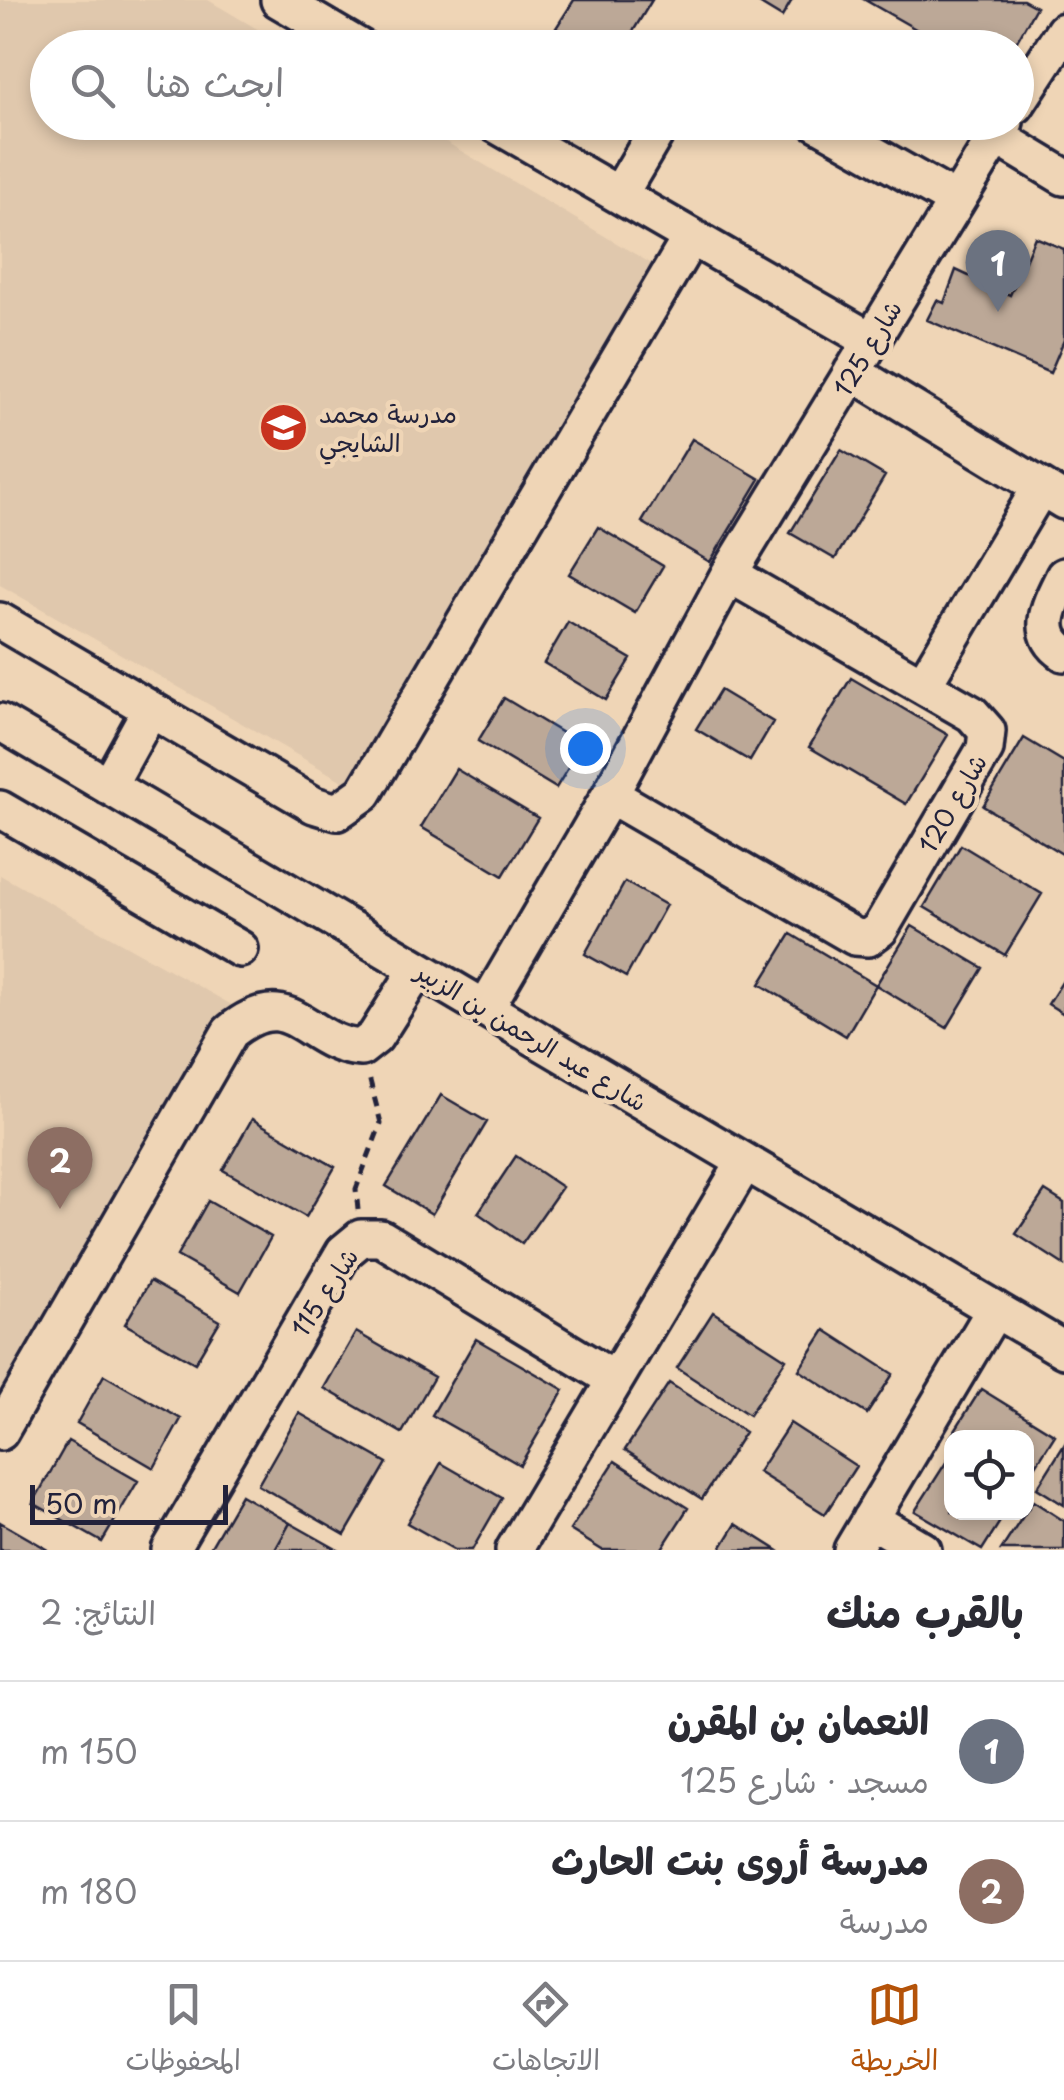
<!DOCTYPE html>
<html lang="ar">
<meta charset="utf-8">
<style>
body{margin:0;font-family:"Playpen Sans","Playpen Sans Arabic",sans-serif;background:#f2f2f3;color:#2b2b33;direction:rtl}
.controls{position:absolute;right:30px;bottom:30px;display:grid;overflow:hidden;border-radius:20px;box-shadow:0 5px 15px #0003}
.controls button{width:90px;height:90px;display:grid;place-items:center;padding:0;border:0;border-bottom:2px solid #e1e1e2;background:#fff;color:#2b2b33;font:50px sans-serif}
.scale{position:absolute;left:30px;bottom:25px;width:198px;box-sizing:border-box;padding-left:10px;border:5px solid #22223b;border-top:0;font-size:28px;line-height:35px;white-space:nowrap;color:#22223b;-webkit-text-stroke:8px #efd5b6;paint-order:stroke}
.you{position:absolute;left:585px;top:748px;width:35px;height:35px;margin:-25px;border:8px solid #fff;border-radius:50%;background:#1a73e8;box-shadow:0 0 0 15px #1a73e833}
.badge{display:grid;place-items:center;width:65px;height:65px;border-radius:50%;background:#b45309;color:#fff;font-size:32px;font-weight:700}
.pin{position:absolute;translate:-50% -82px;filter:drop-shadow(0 2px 5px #0008)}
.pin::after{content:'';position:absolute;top:52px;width:35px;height:30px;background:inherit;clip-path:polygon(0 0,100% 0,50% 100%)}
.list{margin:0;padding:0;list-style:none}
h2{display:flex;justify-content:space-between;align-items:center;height:130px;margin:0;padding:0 40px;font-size:42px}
h2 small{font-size:32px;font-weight:400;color:#7c7c81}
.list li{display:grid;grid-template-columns:65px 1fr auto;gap:30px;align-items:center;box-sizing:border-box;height:140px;padding:0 40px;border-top:2px solid #e1e1e2}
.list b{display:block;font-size:38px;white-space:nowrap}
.list p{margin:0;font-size:32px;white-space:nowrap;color:#7c7c81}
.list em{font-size:32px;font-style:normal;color:#7c7c81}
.icon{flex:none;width:55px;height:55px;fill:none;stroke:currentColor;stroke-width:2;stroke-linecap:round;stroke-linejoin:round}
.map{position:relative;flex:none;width:1064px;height:1550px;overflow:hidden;direction:ltr}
.search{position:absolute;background:#fff;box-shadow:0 5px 15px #0003;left:30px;right:30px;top:30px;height:110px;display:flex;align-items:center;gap:25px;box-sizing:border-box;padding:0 35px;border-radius:55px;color:#7c7c81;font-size:38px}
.sheet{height:410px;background:#fff}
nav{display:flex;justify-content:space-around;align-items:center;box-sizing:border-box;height:140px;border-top:2px solid #e1e1e2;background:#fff;font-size:28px;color:#7c7c81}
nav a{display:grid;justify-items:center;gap:5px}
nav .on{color:#b45309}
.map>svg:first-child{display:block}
.built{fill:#e0c8ad}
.building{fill:#bca897;stroke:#22223b;stroke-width:2.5}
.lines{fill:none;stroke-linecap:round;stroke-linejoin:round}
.minor-casing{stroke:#22223b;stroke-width:42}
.path{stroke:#22223b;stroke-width:5;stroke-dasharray:10 8;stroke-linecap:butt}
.minor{stroke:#efd5b6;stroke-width:35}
.labels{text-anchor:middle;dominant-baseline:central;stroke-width:9;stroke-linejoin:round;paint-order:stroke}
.street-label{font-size:25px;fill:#22223b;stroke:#efd5b6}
.poi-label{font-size:25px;fill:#22223b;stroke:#efd5b6;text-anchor:start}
</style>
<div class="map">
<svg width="1064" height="1550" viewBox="0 0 1064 1550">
<rect width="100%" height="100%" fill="#efd5b6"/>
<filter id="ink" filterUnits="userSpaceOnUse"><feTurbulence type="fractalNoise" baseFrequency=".01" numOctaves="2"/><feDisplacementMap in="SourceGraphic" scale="20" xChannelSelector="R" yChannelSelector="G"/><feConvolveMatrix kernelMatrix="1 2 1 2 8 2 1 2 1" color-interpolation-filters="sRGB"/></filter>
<g filter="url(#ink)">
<path class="built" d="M 0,0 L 208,0 L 288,47 L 48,48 L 48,122 L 414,123 L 662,270 L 353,787 L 0,585 Z
M 0,875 L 239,1009 L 0,1409 Z"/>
<path class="building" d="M 574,0 L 652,0 L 623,48 L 588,48 L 556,28 Z
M 754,0 L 792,0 L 782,17 Z
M 865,0 L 1023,0 L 1036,7 L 1013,48 L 949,48 Z
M 1035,237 L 1064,249 L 1064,340 L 1050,373 L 927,320 L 937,300 L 944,303 L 956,270 L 1010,295 Z
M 692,439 L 760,479 L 710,562 L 642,522 Z
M 841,450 L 885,476 L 835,559 L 790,533 Z
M 598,527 L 663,566 L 635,613 L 569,574 Z
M 568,622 L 631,659 L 606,700 L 544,663 Z
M 851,678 L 948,735 L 906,804 L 809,747 Z
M 720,690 L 773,722 L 750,761 L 696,729 Z
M 504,698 L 582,745 L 556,788 L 478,741 Z
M 1024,738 L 1064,762 L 1064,855 L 983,806 Z
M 456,769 L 538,818 L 503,876 L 421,827 Z
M 961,845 L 1042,894 L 1005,955 L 924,907 Z
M 625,882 L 666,905 L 626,977 L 585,954 Z
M 912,926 L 983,968 L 947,1028 L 876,985 Z
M 791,934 L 876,985 L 846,1036 L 760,984 Z
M 1064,979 L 1064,1014 L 1048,1004 Z
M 441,1095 L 487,1122 L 432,1214 L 386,1186 Z
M 252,1119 L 335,1167 L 306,1217 L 223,1170 Z
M 516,1156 L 562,1187 L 522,1244 L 478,1213 Z
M 1045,1191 L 1064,1203 L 1064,1265 L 1016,1234 Z
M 208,1201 L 271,1237 L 240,1292 L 177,1256 Z
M 150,1281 L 220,1321 L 195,1363 L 125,1324 Z
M 713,1312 L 786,1359 L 749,1415 L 677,1368 Z
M 825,1330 L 893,1374 L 867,1414 L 799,1370 Z
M 356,1332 L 434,1377 L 402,1433 L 324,1388 Z
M 476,1339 L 564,1390 L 520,1465 L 432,1415 Z
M 104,1375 L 181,1419 L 154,1468 L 77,1423 Z
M 669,1383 L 745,1432 L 702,1499 L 625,1450 Z
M 981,1389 L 1055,1435 L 1026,1481 L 1026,1438 L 950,1438 Z
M 299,1413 L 387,1463 L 345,1535 L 258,1485 Z
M 790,1423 L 856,1466 L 825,1514 L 758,1472 Z
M 68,1441 L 138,1481 L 102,1542 L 33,1503 Z
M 1064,1445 L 1064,1505 L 1037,1488 Z
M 952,1453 L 952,1512 L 1006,1512 L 982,1550 L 915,1511 Z
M 615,1461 L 688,1508 L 661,1550 L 602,1550 L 570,1530 Z
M 441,1463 L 502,1498 L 472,1550 L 455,1550 L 407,1523 Z
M 241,1495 L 290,1523 L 275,1550 L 209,1550 Z
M 1033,1501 L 1064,1521 L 1064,1550 L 1001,1550 Z
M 0,1522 L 47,1549 L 46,1550 L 0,1550 Z
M 290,1523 L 338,1550 L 275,1550 Z
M 736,1524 L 777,1550 L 720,1550 Z"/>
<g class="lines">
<defs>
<path id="minor" d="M 279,0 L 361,48
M 1016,105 L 1064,31
M 492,122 L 872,341
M 816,122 L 956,201
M 996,136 L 1064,177
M 619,195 L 662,122
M 852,372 L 1064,501
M 1064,576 C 1051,603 1033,632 1064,653
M 0,621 L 314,805 L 337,812 L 364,793 L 691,237
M 923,685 L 1040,488
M 0,722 L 1064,1350
M 108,786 L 150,710
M 610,795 L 855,937 L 868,938 L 880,929 L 985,749 L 987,731 L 972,714 L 729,574
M 0,809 L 240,949
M 485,1009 L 610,795 L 729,574 L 1005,122
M 0,1432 L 230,1032 C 292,982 305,1045 361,1048 L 375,1037 L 418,969
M 870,1519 L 923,1550
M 170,1550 L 344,1252 L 361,1238 L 381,1238 L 615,1380
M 514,1550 L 745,1162
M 852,1550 L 995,1309"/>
</defs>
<use href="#minor" class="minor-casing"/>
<path class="path" d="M 358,1210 L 356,1189 L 381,1123 L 369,1077"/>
<use href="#minor" class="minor"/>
</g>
</g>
<defs>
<symbol id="school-disc" viewBox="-11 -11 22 22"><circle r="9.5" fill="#c8321e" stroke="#efd5b6"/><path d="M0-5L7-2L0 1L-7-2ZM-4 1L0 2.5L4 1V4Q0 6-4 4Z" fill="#fff"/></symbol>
</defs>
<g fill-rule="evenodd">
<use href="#school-disc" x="256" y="400" width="55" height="55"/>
</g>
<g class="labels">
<g class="street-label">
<text transform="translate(867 348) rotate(-59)">شارع 125</text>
<text transform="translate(952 803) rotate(-60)">شارع 120</text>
<text transform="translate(532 1036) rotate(31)">شارع عبد الرحمن بن الزبير</text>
<text transform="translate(324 1292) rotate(-57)">شارع 115</text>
</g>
<g class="poi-label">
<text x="319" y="413">مدرسة محمد<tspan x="319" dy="29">الشايجي</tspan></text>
</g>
</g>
</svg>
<div class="controls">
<button><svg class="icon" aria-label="locate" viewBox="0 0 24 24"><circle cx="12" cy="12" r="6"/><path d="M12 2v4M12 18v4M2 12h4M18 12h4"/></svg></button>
</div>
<div class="scale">50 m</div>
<div class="you"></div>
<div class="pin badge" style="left:998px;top:312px;background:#6b7280">1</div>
<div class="pin badge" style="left:60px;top:1209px;background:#8d6e63">2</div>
<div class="search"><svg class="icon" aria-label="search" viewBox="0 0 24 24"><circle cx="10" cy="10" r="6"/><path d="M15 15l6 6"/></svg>ابحث هنا</div>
</div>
<section class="sheet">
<h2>بالقرب منك<small>النتائج: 2</small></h2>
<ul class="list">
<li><span class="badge" style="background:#6b7280">1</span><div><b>النعمان بن المقرن</b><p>مسجد · شارع 125</p></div><em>150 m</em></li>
<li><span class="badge" style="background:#8d6e63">2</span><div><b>مدرسة أروى بنت الحارث</b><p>مدرسة</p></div><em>180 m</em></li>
</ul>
</section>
<nav>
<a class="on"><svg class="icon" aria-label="map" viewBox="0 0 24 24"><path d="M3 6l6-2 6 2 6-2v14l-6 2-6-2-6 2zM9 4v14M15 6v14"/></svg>الخريطة</a>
<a><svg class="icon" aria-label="directions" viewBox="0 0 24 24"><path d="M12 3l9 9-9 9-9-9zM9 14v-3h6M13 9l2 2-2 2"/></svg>الاتجاهات</a>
<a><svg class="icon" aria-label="saved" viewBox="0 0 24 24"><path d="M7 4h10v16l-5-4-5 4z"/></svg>المحفوظات</a>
</nav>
